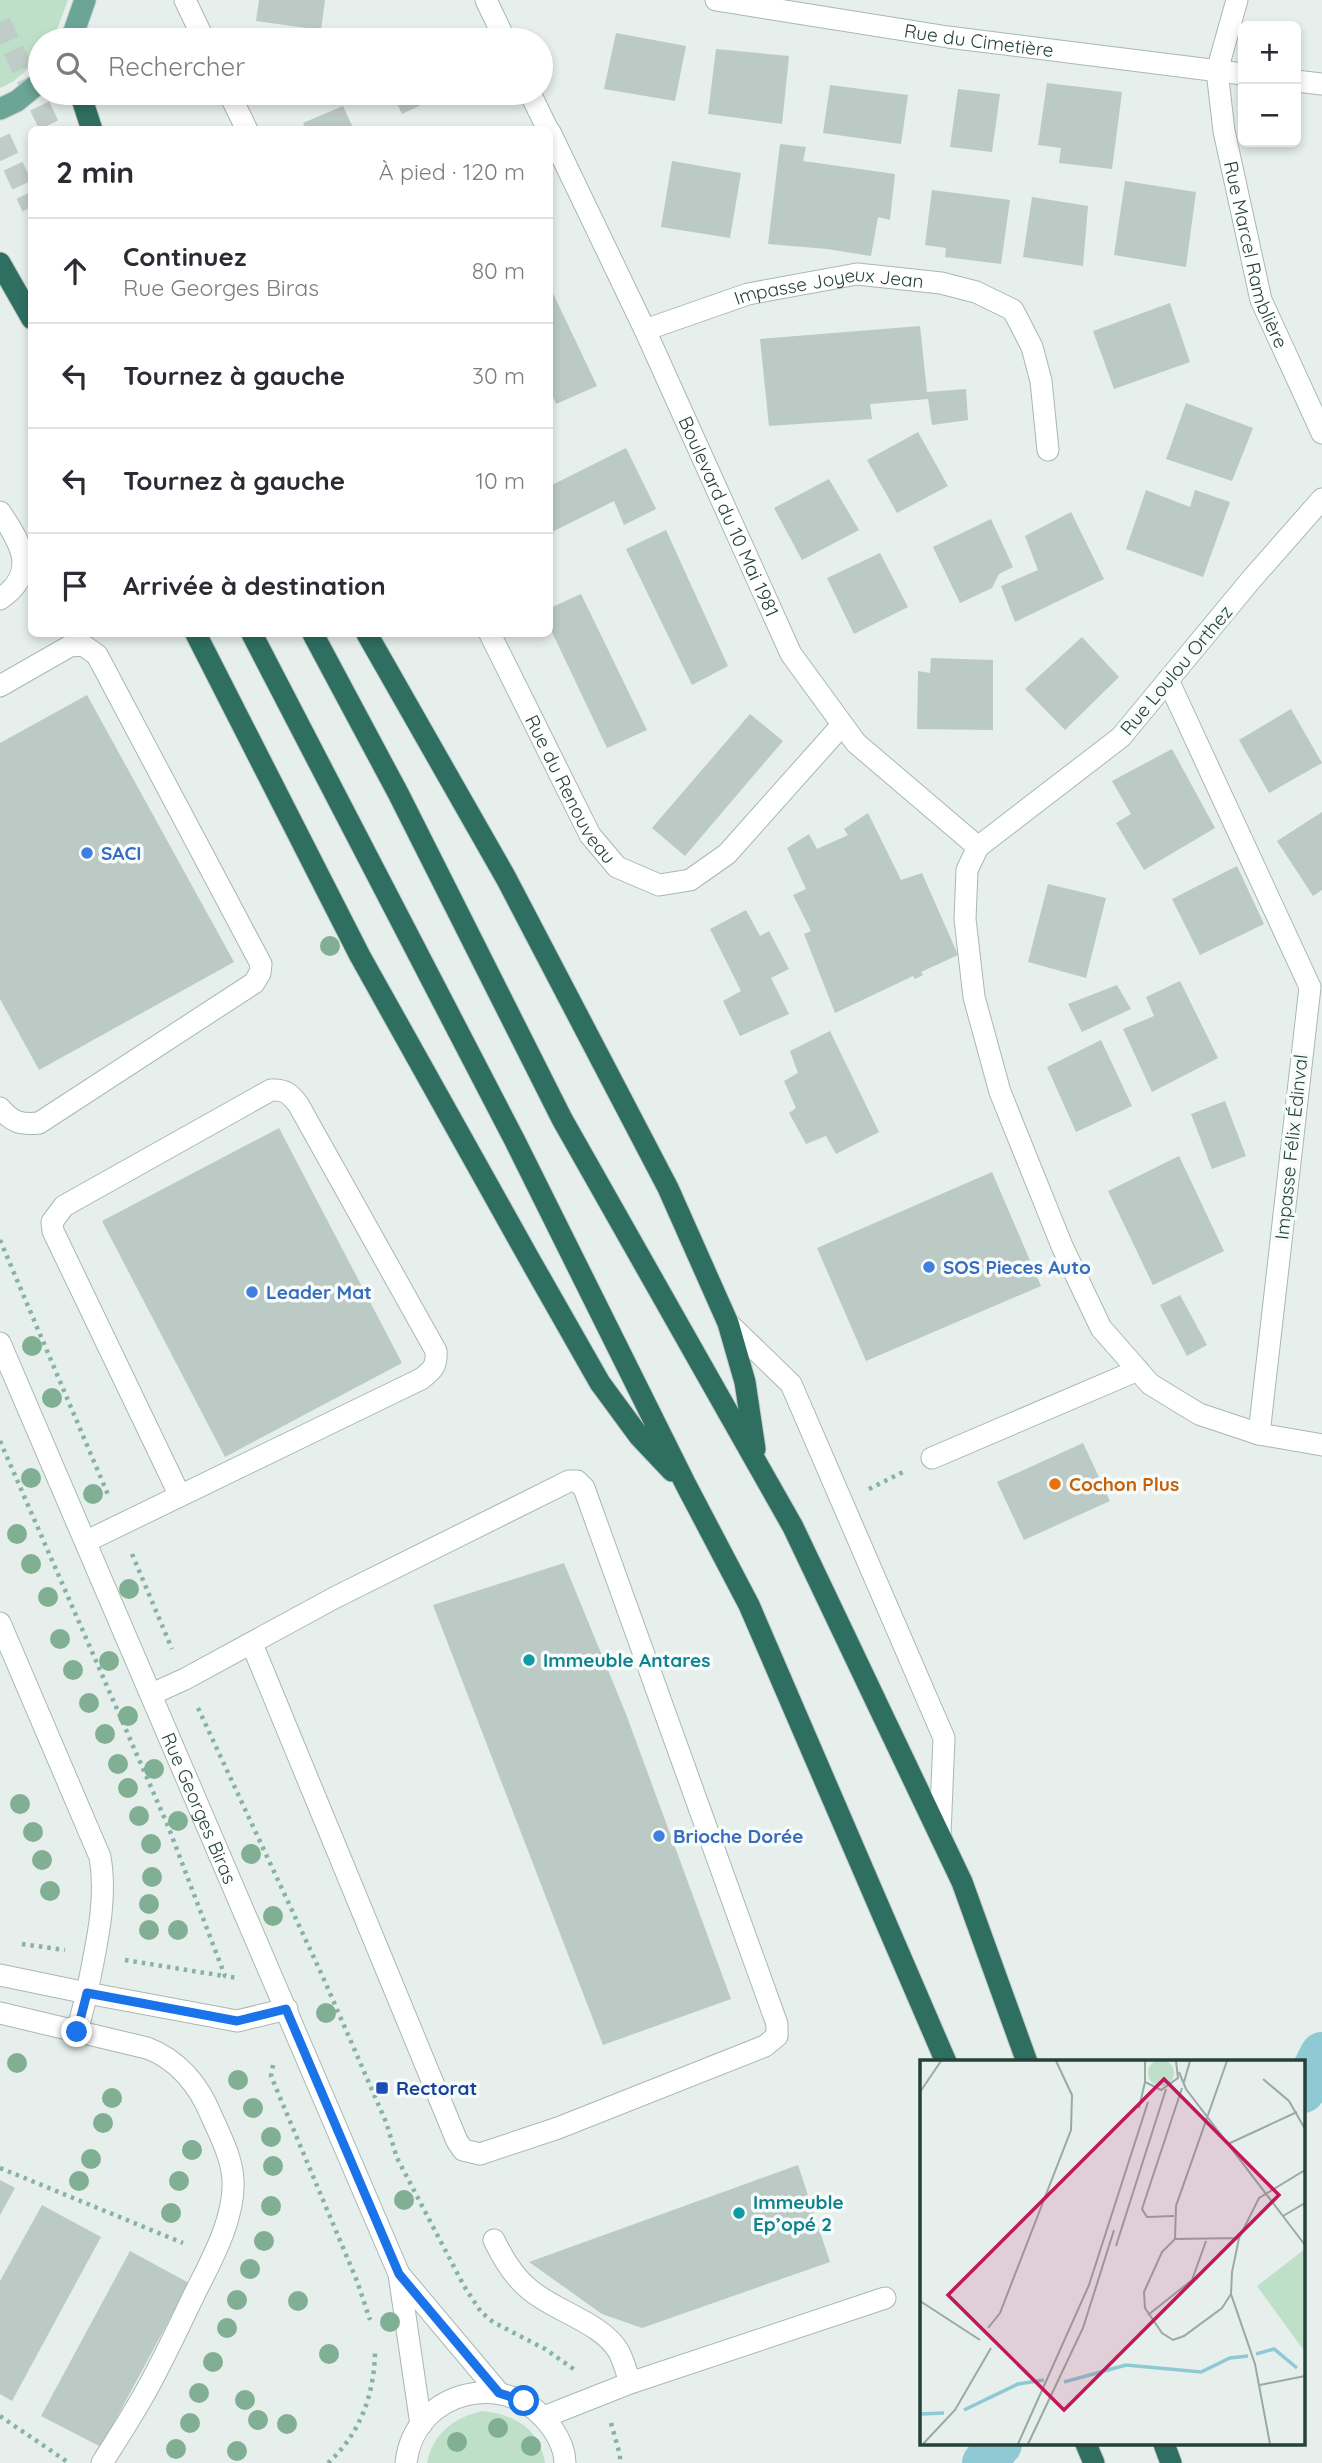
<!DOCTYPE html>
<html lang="fr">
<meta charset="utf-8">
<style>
body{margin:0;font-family:Quicksand,sans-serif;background:#f2f2f3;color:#2b2b33}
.controls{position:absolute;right:21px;top:21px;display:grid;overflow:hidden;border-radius:10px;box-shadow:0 4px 10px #0003}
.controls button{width:63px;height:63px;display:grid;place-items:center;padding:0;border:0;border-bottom:2px solid #e1e1e2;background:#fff;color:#2b2b33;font:35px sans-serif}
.stop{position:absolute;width:21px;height:21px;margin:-16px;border:5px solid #1a73e8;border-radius:50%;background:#fff}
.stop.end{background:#1a73e8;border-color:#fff;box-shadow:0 2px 7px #0008}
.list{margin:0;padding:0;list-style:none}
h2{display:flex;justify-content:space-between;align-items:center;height:91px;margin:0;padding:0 28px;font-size:30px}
h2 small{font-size:23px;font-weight:400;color:#7c7c81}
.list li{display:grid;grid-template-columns:46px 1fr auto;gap:21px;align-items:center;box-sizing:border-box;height:105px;padding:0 28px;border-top:2px solid #e1e1e2}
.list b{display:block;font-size:26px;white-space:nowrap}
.list p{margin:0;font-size:23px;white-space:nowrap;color:#7c7c81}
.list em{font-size:23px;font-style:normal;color:#7c7c81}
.icon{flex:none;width:38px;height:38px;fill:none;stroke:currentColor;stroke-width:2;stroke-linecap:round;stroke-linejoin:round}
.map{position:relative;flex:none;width:1322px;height:2463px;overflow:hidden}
.search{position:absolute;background:#fff;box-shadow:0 4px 10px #0003;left:28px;top:28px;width:525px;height:77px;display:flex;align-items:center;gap:18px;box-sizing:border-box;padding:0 24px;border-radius:38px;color:#7c7c81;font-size:26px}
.panel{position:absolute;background:#fff;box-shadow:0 4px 10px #0003;left:28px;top:126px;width:525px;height:511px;border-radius:10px}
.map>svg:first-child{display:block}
.green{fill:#bfe0c8}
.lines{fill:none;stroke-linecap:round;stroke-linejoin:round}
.canal{stroke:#8ec9d4;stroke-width:44}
.building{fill:#bbcac4}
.highway-tunnel{stroke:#bfccc8;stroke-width:21;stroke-dasharray:21 10;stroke-linecap:butt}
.minor-casing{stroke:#a8b8b2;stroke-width:23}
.major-casing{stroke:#c2cac8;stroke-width:23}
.highway-casing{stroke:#c2cac8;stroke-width:23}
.path{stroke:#86b3a5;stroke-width:4.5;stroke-dasharray:3.5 5;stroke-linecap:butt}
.minor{stroke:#fff;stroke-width:21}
.major{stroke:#6aa596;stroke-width:21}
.highway{stroke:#2f6f62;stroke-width:21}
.tree{fill:#80af93}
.route{stroke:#1a73e8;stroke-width:9}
.shop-dot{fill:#3f7fe0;stroke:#f7fbf9;stroke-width:2.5}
.food-dot{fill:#e8710a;stroke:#f7fbf9;stroke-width:2.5}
.culture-dot{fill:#0f9aa8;stroke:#f7fbf9;stroke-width:2.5}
.transit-dot{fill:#1a4fb4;stroke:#f7fbf9;stroke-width:2.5}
.labels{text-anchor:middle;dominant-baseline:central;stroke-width:7;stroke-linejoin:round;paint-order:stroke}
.street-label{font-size:19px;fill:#24423a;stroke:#f7fbf9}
.shop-label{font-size:19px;font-weight:bold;fill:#366cbe;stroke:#f7fbf9;text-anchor:start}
.food-label{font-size:19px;font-weight:bold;fill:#c56008;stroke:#f7fbf9;text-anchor:start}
.culture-label{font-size:19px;font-weight:bold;fill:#0d838f;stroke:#f7fbf9;text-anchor:start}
.transit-label{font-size:19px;font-weight:bold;fill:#164399;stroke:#f7fbf9;text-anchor:start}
.inset-river{fill:none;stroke:#8ec9d4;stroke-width:3.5}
.inset-road{fill:none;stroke:#98aaa4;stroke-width:2}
.view{fill:#c2185b;fill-opacity:0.15;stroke:#c2185b;stroke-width:3.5}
.inset-edge{fill:none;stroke:#24423a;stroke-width:3.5}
</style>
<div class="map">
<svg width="1322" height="2463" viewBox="0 0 1322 2463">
<rect width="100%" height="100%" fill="#e6efeb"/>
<path class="green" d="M 0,0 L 68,0 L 53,40 L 40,40 L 40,58 L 14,81 L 0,88 Z
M 482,2411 C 514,2414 540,2429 545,2463 L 427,2463 C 433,2433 454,2418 482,2411 Z"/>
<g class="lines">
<path class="canal" d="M 1303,2091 L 1322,2054
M 984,2463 L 1000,2444"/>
</g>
<path class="building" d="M 259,0 L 325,0 L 321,30 L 256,21 Z
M 616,33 L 686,46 L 675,101 L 604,89 Z
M 716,49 L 789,56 L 782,124 L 708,114 Z
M 1047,83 L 1122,92 L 1112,169 L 1059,163 L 1061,148 L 1038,145 Z
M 830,85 L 908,95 L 901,144 L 823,133 Z
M 958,89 L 1000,94 L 992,152 L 950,147 Z
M 392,93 L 439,93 L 440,96 L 402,114 Z
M 343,106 L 354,130 L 306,130 L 303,123 Z
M 780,144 L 806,147 L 803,161 L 895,174 L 890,220 L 878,217 L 871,256 L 827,249 L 768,244 Z
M 672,161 L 741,173 L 730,238 L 661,227 Z
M 1125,181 L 1196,192 L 1186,267 L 1114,255 Z
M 932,190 L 1010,200 L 1001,264 L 945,257 L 946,248 L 925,245 Z
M 1032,197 L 1088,206 L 1083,266 L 1023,257 Z
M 550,287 L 597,386 L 556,404 L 550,389 Z
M 1170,303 L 1190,362 L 1114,389 L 1093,331 Z
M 920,326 L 927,392 L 966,389 L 968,420 L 932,425 L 928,399 L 870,404 L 872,419 L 769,426 L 760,339 Z
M 1186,403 L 1253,428 L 1232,481 L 1166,459 Z
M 918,432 L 948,486 L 897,513 L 867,460 Z
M 626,448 L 656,509 L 624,525 L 614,501 L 550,533 L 550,486 Z
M 829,479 L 859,530 L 802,560 L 774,508 Z
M 1146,490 L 1190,507 L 1195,490 L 1230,502 L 1203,577 L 1126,549 Z
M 1071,512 L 1104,579 L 1015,622 L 1001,586 L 1038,570 L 1025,536 Z
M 991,519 L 1013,567 L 999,574 L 992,588 L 960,603 L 933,547 Z
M 666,530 L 728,666 L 692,685 L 626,549 Z
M 880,553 L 908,607 L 854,634 L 827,578 Z
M 581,594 L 647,730 L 607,748 L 550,628 L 550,608 Z
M 1082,637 L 1119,677 L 1065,730 L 1025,689 Z
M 931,658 L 993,660 L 993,730 L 917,729 L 918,671 L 930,673 Z
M 87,695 L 234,962 L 39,1070 L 0,999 L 0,743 Z
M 1291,709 L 1322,763 L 1269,793 L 1239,740 Z
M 750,714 L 783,741 L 685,856 L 652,828 Z
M 1172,749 L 1215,828 L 1144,870 L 1116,823 L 1131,814 L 1112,781 Z
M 1322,812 L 1322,890 L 1313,896 L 1277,841 Z
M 868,813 L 901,880 L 922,873 L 958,955 L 921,972 L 923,975 L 915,979 L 913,976 L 835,1013 L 804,934 L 811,931 L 793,895 L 806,889 L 787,848 L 809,834 L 817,849 L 848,835 L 844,829 Z
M 1237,866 L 1264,924 L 1200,955 L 1172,899 Z
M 1048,884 L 1106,898 L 1086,978 L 1028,962 Z
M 746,910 L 760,936 L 769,931 L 789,969 L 771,978 L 789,1014 L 740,1036 L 723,1001 L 741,991 L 710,929 Z
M 1180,981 L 1218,1058 L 1152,1092 L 1123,1029 L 1154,1016 L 1146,997 Z
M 1117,985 L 1131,1009 L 1082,1032 L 1068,1004 Z
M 830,1031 L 879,1132 L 836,1154 L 826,1136 L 806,1144 L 789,1113 L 796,1108 L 784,1081 L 798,1073 L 790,1051 Z
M 1101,1040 L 1132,1106 L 1076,1132 L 1047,1067 Z
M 1225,1101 L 1246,1156 L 1212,1169 L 1191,1114 Z
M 279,1128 L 402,1363 L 225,1457 L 102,1221 Z
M 1179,1156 L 1224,1251 L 1153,1285 L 1108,1191 Z
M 992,1172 L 1041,1286 L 866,1361 L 817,1248 Z
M 1180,1295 L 1207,1345 L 1187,1356 L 1160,1305 Z
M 1083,1443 L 1110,1501 L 1024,1540 L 997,1482 Z
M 564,1563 L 626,1714 L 731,1999 L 603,2045 L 433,1605 Z
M 798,2165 L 830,2262 L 642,2328 L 602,2314 L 529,2262 Z
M 0,2180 L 15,2188 L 0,2215 Z
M 42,2205 L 101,2237 L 12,2401 L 0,2394 L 0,2281 Z
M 130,2251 L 189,2283 L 101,2447 L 41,2416 Z"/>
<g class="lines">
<path class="highway-tunnel" d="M 0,22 L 51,130
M 0,138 L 32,207"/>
<defs>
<g id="minor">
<path d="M 185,0 L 204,40"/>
<path d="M 486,0 L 505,40"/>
<path id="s1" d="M 716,0 L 948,37 L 1243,74"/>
<path id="s2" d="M 1237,0 L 1217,71 L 1224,131 L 1261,300 L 1322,433"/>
<path d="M 1296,81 L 1322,84"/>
<path d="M 229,93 L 247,130"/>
<path d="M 530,93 L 548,130"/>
<path id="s3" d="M 550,132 L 645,330 L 791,654 L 856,743 L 978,847"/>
<path id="s4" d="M 645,330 L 748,294 L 857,274 L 941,283 L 976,292 L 1013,310 L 1032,347 L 1041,381 L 1048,450"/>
<path d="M 1322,499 L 1250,581 L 1121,737 L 978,847 L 967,870 L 965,919 L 974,997 L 1000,1092 L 1062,1246 L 1101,1328 L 1150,1384 L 1199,1414 L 1259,1434 L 1322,1445"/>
<path d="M 0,512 C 21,543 39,573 0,599"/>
<path id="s5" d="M 490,634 L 590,835 L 617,867 L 659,885 L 690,880 L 727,854 L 842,725"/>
<path d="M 1168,680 L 1310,987 L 1259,1434"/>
<path d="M 0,686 L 70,646 L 83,645 L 97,655 L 261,964 L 260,973 L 254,983 L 39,1123 C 20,1125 12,1122 0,1108"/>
<path d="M 728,1323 L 791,1384 L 944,1738 L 940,1835"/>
<path id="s6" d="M 0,1343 L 399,2274 L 421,2425"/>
<path d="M 932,1458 L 1138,1370"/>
<path d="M 87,1541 L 421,1379 C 433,1370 437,1366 436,1351 L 298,1104 C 290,1094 285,1089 271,1090 L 64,1206 L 52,1222 L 53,1231 L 180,1496"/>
<path d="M 0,1623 L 100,1857 C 108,1902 95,1949 87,1993 L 237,2021 L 287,2009"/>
<path d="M 152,1694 L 185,1679 L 334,1598 L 569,1481 L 577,1481 L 584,1488 L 777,2024 L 777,2036 L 765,2046 L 558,2128 L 480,2154 L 463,2150 L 457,2141 L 252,1644"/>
<path d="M 0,1975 L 87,1993 L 77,2032"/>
<path d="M 0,2013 L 147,2048 C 177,2059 199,2085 211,2115 C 220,2135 232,2158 233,2180 C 235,2219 211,2261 194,2295 C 181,2322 168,2350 154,2376 C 139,2406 120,2434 102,2463"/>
<path d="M 494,2240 C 503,2259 513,2276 529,2289 C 554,2311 603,2323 619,2352 C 624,2362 627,2373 630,2383"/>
<path d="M 399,2274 L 499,2393"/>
<path d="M 544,2417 L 630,2383 L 885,2298"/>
<path d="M 406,2463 C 414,2389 510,2367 552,2428 C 559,2438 565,2451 565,2463"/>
</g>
<path id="major" d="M 71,40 L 85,0
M 0,109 L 17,101 L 40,82"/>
<path id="highway" d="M 80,93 L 92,130
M 0,263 L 32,319
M 196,634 L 360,956 L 530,1260 L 600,1383 L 639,1436 L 672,1471
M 252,634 L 515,1141 L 686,1485 L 749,1605 L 946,2062
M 313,634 L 398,793 L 562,1119 L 793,1527 L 962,1882 L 1027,2062
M 367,634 L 506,878 L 668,1188 L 728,1323 L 745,1382 L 755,1449
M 1086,2444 L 1094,2463
M 1164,2444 L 1171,2463"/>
</defs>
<use href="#minor" class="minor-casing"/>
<use href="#major" class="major-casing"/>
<use href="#highway" class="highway-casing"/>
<path class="path" d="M 0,1240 L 109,1497
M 0,1441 L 168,1826 L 225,1976 L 238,1978
M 869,1489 L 905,1471
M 132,1554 L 172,1649
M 198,1708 L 322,1975 L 386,2122 L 397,2158 L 464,2286 L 481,2312 L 493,2322 L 545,2349 L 575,2370
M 22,1944 L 65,1950
M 125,1960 L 224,1976
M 273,2065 L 271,2076 L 357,2281 L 370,2320
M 0,2168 L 183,2243
M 0,2416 L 69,2463
M 611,2423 L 620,2455 L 620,2463
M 328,2463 C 360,2434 374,2395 375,2353"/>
<use href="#minor" class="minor"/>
<use href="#major" class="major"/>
<use href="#highway" class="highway"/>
</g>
<g class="tree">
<circle cx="330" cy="946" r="10"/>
<circle cx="32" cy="1346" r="10"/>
<circle cx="52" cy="1398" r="10"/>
<circle cx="31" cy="1478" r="10"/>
<circle cx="93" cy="1494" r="10"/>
<circle cx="17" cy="1534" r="10"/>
<circle cx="31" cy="1564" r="10"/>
<circle cx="129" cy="1589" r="10"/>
<circle cx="48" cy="1597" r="10"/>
<circle cx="60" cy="1639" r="10"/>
<circle cx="109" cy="1661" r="10"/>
<circle cx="73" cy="1670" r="10"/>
<circle cx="89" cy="1703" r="10"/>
<circle cx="128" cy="1716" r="10"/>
<circle cx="105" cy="1734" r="10"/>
<circle cx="118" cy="1764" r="10"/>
<circle cx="154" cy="1769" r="10"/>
<circle cx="128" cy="1788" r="10"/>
<circle cx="20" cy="1804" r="10"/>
<circle cx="139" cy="1816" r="10"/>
<circle cx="178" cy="1821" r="10"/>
<circle cx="33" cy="1832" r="10"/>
<circle cx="151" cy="1844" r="10"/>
<circle cx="251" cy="1854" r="10"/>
<circle cx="42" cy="1860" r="10"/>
<circle cx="152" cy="1877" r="10"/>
<circle cx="50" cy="1891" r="10"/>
<circle cx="149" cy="1904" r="10"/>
<circle cx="273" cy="1916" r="10"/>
<circle cx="149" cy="1930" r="10"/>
<circle cx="178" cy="1930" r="10"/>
<circle cx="326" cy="2013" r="10"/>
<circle cx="17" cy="2063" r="10"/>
<circle cx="238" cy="2080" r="10"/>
<circle cx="112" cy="2098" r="10"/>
<circle cx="253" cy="2108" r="10"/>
<circle cx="103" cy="2123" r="10"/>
<circle cx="271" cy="2137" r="10"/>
<circle cx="192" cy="2150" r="10"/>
<circle cx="91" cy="2159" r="10"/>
<circle cx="273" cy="2166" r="10"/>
<circle cx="79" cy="2181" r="10"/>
<circle cx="179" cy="2181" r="10"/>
<circle cx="404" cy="2200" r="10"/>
<circle cx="271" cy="2206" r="10"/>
<circle cx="171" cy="2213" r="10"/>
<circle cx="264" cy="2241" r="10"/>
<circle cx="250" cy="2269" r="10"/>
<circle cx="237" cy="2300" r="10"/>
<circle cx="298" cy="2301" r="10"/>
<circle cx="390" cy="2322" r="10"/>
<circle cx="227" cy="2328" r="10"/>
<circle cx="329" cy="2354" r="10"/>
<circle cx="213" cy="2362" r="10"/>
<circle cx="199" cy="2393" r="10"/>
<circle cx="245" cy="2400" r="10"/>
<circle cx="258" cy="2420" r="10"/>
<circle cx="190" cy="2423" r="10"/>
<circle cx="287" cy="2424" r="10"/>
<circle cx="498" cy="2428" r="10"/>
<circle cx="457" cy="2442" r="10"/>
<circle cx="531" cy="2446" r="10"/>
<circle cx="176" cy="2449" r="10"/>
<circle cx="237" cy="2451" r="10"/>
</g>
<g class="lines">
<path class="route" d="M 77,2032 L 87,1993 L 237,2021 L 286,2009 L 399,2274 L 499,2393 L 524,2401"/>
</g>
<g class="shop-dot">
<circle cx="87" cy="853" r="7"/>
<circle cx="929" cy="1267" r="7"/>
<circle cx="252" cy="1292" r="7"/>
<circle cx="659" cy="1836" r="7"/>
</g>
<circle class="food-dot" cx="1055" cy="1484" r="7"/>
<g class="culture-dot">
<circle cx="529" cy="1660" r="7"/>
<circle cx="739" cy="2213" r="7"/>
</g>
<rect class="transit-dot" x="375" y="2081" width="14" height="14" rx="3.5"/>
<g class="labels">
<g class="street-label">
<text stroke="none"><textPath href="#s1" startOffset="266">Rue du Cimetière</textPath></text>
<text stroke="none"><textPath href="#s2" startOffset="262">Rue Marcel Ramblière</textPath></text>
<text stroke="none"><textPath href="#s4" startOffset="191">Impasse Joyeux Jean</textPath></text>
<text stroke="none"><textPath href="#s3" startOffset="424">Boulevard du 10 Mai 1981</textPath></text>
<text transform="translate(1176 670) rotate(-50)">Rue Loulou Orthez</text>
<text stroke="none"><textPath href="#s5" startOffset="175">Rue du Renouveau</textPath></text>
<text transform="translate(1291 1147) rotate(-84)">Impasse Félix Édinval</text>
<text stroke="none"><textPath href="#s6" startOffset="506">Rue Georges Biras</textPath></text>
</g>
<g class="shop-label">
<text x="101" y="853">SACI</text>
<text x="943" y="1267">SOS Pieces Auto</text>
<text x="266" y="1292">Leader Mat</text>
<text x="673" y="1836">Brioche Dorée</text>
</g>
<g class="food-label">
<text x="1069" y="1484">Cochon Plus</text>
</g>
<g class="culture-label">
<text x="543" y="1660">Immeuble Antares</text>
<text x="753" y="2202">Immeuble<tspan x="753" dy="22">Ep’opé 2</tspan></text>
</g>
<g class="transit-label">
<text x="396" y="2088">Rectorat</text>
</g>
</g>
<g transform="translate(920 2060)">
<rect width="385" height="385" fill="#e6efeb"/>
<path d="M228 13a13 13 0 1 1 26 0a13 13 0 1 1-26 0ZM 385,189 L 385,292 L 337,226 Z" fill="#bfe0c8"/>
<path class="inset-river" d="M 336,294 L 354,289 L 377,308M 144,322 L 206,305 L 281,312 L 310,298 L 328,296M 44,350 L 98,324 L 124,320M 0,354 L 24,353"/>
<path class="inset-road" d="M 225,1 L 225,22 L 241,30 L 258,18 L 256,1M 259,12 L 266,29 L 385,185M 343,19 L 369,41 L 385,69M 264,22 L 270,1M 0,32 L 21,1M 219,48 L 225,22M 308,84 L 377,52M 254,156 L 227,157 L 222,149 L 262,28M 363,156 L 385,143M 255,179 L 242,192 L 224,232 L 225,248 L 242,273 L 253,280 L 264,276 L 302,248 L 311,234M 255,179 L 256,146 L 307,1M 255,179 L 319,178M 196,186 L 246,29M 0,241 L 60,280M 228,255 L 272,220 L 286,181M 68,268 L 80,253 L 151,70 L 152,35 L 136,1M 340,325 L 385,316M 3,384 L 35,350 L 71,288M 98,384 L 169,225 L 228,42M 108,384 L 163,268 L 194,170M 350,384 L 335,304 L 311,234 L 312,212 L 319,178 L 339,138 L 385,110"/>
<path class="view" d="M 244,19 L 359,135 L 144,350 L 28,235 Z"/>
<rect width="385" height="385" class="inset-edge"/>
</g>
</svg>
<div class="controls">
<button>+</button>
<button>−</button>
</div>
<div class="stop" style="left:524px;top:2401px"></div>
<div class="stop end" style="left:77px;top:2032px"></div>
<div class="search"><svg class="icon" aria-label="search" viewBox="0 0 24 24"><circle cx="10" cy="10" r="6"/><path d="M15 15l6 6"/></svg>Rechercher</div>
<section class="panel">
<h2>2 min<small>À pied · 120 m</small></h2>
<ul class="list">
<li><svg class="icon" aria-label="ahead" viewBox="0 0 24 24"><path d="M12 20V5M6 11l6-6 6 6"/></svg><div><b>Continuez</b><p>Rue Georges Biras</p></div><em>80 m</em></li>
<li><svg class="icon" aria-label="left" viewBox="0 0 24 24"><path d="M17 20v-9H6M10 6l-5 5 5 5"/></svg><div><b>Tournez à gauche</b></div><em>30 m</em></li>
<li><svg class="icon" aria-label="left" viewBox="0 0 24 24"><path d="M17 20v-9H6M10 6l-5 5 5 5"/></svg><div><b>Tournez à gauche</b></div><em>10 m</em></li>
<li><svg class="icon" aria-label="arrive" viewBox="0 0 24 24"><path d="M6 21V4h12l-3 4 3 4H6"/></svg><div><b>Arrivée à destination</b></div></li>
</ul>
</section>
</div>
